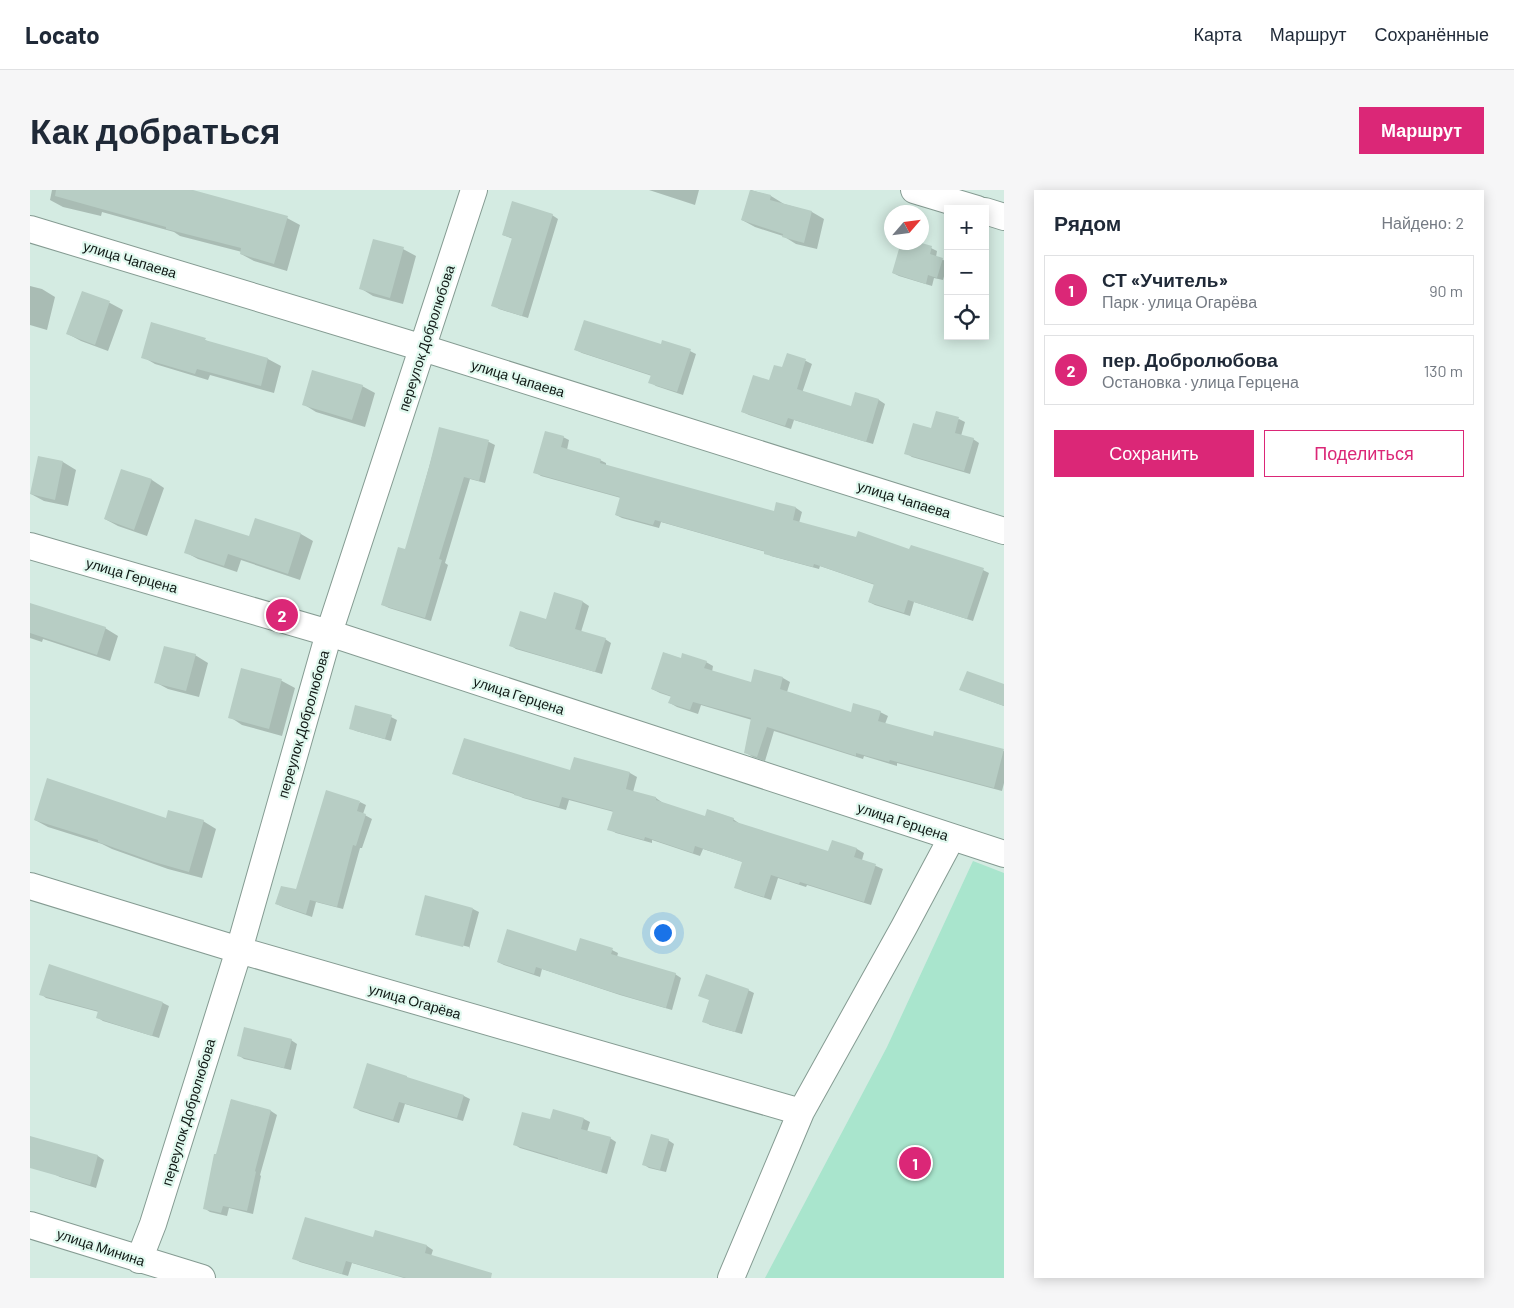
<!DOCTYPE html>
<html lang="ru">
<meta charset="utf-8">
<style>
body{margin:0;font-family:Barlow,sans-serif;background:#f6f6f7;color:#1f2937}
.controls{position:absolute;right:15px;top:15px;display:grid;overflow:hidden;border-radius:0px;box-shadow:0 2px 12px #0003}
.controls button{width:45px;height:45px;display:grid;place-items:center;padding:0;border:0;border-bottom:1px solid #e0e1e3;background:#fff;color:#1f2937;font:25px sans-serif}
.compass{position:absolute;left:854px;top:15px;width:45px;height:45px;border-radius:50%;background:#fff;box-shadow:0 2px 12px #0003;rotate:62deg}
.you{position:absolute;left:632px;top:742px;width:18px;height:18px;margin:-12px;border:4px solid #fff;border-radius:50%;background:#1a73e8;box-shadow:0 0 0 8px #1a73e833}
.badge{display:grid;place-items:center;width:32px;height:32px;border-radius:50%;background:#db2777;color:#fff;font-size:16px;font-weight:700}
.pin{position:absolute;translate:-50% -50%;border:2px solid #fff;box-shadow:0 1px 5px #0006}
.list{margin:0;padding:0;list-style:none}
h2{display:flex;justify-content:space-between;align-items:center;height:65px;margin:0;padding:0 20px;font-size:21px}
h2 small{font-size:16px;font-weight:400;color:#747a83}
.list li{display:grid;grid-template-columns:32px 1fr auto;gap:15px;align-items:center;box-sizing:border-box;height:70px;margin:0 10px 10px;padding:0 10px;border:1px solid #e0e1e3;border-radius:0px}
.list b{display:block;font-size:19px;white-space:nowrap}
.list p{margin:0;font-size:16px;white-space:nowrap;color:#747a83}
.list em{font-size:16px;font-style:normal;color:#747a83}
.actions{display:flex;gap:10px;padding:15px 20px}
.actions a{flex:1;padding:11px 0;border:1px solid #db2777;border-radius:0px;text-align:center;font-size:18px;color:#db2777}
.actions .main{background:#db2777;color:#fff}
.icon{flex:none;width:28px;height:28px;fill:none;stroke:currentColor;stroke-width:2;stroke-linecap:round;stroke-linejoin:round}
.map{position:relative;flex:none;width:974px;height:1088px;overflow:hidden;border-radius:0px}
header{display:flex;align-items:center;gap:30px;box-sizing:border-box;height:70px;padding:0 25px;background:#fff;border-bottom:1px solid #e0e1e3}
header strong{font-size:24px}
nav{display:flex;gap:28px;margin-inline-start:auto;font-size:18px}
.intro{display:flex;align-items:center;justify-content:space-between;box-sizing:border-box;height:120px;padding:0 30px}
h1{margin:0;font-size:35px}
.button{padding:12px 22px;border-radius:0px;background:#db2777;color:#fff;font-size:18px;font-weight:700}
main{display:flex;gap:30px;padding:0 30px}
aside{flex:1;background:#fff;border-radius:0px;box-shadow:0 2px 12px #0003}
.map>svg:first-child{display:block}
.green{fill:#a9e5cd}
.shadow{fill:#0003}
.building{fill:#b7cdc4}
.lines{fill:none;stroke-linecap:round;stroke-linejoin:round}
.street-casing{stroke:#859b92;stroke-width:28}
.street{stroke:#fff;stroke-width:26}
.labels{text-anchor:middle;dominant-baseline:central;stroke-width:4.5;stroke-linejoin:round;paint-order:stroke}
.street-label{font-size:14px;fill:#101915;stroke:#e1f9ef}
</style>
<header>
<strong>Locato</strong>
<nav><a>Карта</a><a>Маршрут</a><a>Сохранённые</a></nav>
</header>
<div class="intro"><h1>Как добраться</h1><a class="button">Маршрут</a></div>
<main>
<div class="map">
<svg width="974" height="1088" viewBox="0 0 974 1088">
<rect width="100%" height="100%" fill="#d4ebe2"/>
<path class="green" d="M 943,671 L 974,683 L 974,1088 L 735,1088 L 857,857 Z"/>
<path class="shadow" d="M 22,0 L 158,0 L 257,28 L 270,35 L 257,81 L 224,71 L 211,64 L 212,62 L 150,46 L 144,42 L 72,22 L 71,26 L 33,17 L 20,10 Z
M 619,0 L 669,0 L 665,15 Z
M 721,0 L 741,6 L 754,14 L 782,22 L 794,29 L 787,59 L 766,54 L 753,46 L 725,37 L 712,30 Z
M 522,25 L 528,29 L 498,128 L 469,119 L 463,115 L 483,49 L 473,45 Z
M 901,58 L 907,61 L 906,67 L 918,72 L 913,90 L 904,88 L 902,96 L 869,86 L 863,83 Z
M 373,59 L 386,66 L 373,114 L 343,106 L 330,98 Z
M 0,96 L 12,99 L 25,107 L 17,140 L 0,135 Z
M 53,103 L 80,113 L 93,120 L 78,161 L 51,151 L 38,144 Z
M 122,134 L 175,150 L 181,153 L 238,169 L 251,176 L 244,203 L 180,185 L 178,190 L 125,174 L 113,167 Z
M 632,156 L 660,161 L 666,164 L 653,205 L 626,196 L 620,192 L 622,186 L 552,163 L 546,160 Z
M 758,165 L 776,171 L 782,174 L 772,203 L 821,218 L 826,203 L 849,210 L 855,214 L 843,254 L 764,230 L 761,239 L 719,225 L 713,222 L 753,179 Z
M 332,196 L 345,203 L 335,237 L 286,222 L 273,214 Z
M 929,229 L 935,232 L 931,246 L 943,249 L 949,253 L 940,284 L 882,267 L 876,263 L 901,240 Z
M 410,238 L 459,252 L 465,255 L 455,293 L 440,289 L 415,373 L 418,375 L 401,431 L 359,418 L 353,415 L 376,360 Z
M 533,247 L 539,250 L 537,260 L 570,270 L 576,273 L 576,276 L 745,323 L 747,314 L 766,318 L 772,322 L 769,333 L 953,380 L 959,383 L 943,431 L 884,412 L 880,426 L 845,415 L 839,412 L 845,395 L 790,376 L 789,379 L 741,366 L 736,362 L 631,332 L 629,338 L 592,328 L 586,325 L 591,308 L 511,286 L 505,282 Z
M 9,267 L 33,272 L 46,280 L 38,316 L 14,311 L 1,304 Z
M 92,280 L 122,290 L 134,298 L 117,346 L 88,336 L 75,329 Z
M 271,344 L 283,351 L 270,390 L 211,370 L 207,382 L 168,369 L 155,362 L 220,348 Z
M 525,404 L 553,412 L 559,416 L 551,442 L 575,449 L 581,453 L 572,484 L 486,459 L 480,455 L 516,431 Z
M 0,414 L 75,438 L 88,446 L 80,471 L 13,449 L 12,452 L 0,448 Z
M 165,465 L 178,473 L 169,507 L 138,499 L 125,492 Z
M 652,470 L 676,472 L 683,476 L 682,482 L 722,494 L 725,481 L 753,488 L 760,492 L 757,502 L 821,523 L 850,522 L 858,526 L 855,534 L 904,548 L 905,542 L 974,561 L 974,593 L 972,601 L 867,573 L 867,576 L 834,566 L 833,569 L 744,541 L 735,571 L 723,567 L 716,563 L 722,530 L 671,515 L 668,524 L 647,517 L 640,513 L 642,507 L 630,503 L 622,499 Z
M 212,480 L 252,491 L 265,498 L 252,546 L 212,535 L 200,527 Z
M 974,496 L 974,516 L 931,500 Z
M 361,527 L 367,530 L 361,551 L 326,541 L 320,538 Z
M 541,582 L 600,583 L 607,587 L 603,602 L 626,608 L 633,613 L 676,628 L 703,629 L 710,634 L 799,663 L 803,652 L 827,659 L 834,663 L 832,670 L 853,679 L 841,715 L 777,695 L 776,697 L 748,688 L 741,710 L 713,701 L 706,697 L 713,672 L 673,659 L 670,666 L 622,650 L 622,653 L 586,643 L 579,639 L 584,622 L 539,610 L 536,620 L 493,608 L 487,605 L 431,587 L 424,583 Z
M 330,612 L 336,615 L 333,624 L 342,629 L 332,658 L 330,658 L 313,719 L 286,712 L 282,727 L 253,717 L 247,714 L 267,701 Z
M 137,629 L 173,631 L 186,639 L 172,688 L 138,679 L 82,659 L 72,654 L 18,637 L 5,630 Z
M 443,719 L 449,722 L 439,759 L 439,757 L 392,745 L 392,747 L 387,744 Z
M 582,760 L 588,763 L 587,767 L 645,784 L 651,788 L 642,820 L 590,805 L 512,779 L 510,787 L 474,775 L 468,772 L 546,762 Z
M 718,800 L 724,803 L 712,844 L 680,835 L 674,831 L 680,810 L 669,805 Z
M 11,804 L 133,813 L 139,816 L 129,848 L 73,831 L 67,827 L 69,822 L 16,808 Z
M 261,850 L 267,854 L 261,880 L 214,869 L 208,865 Z
M 382,890 L 434,906 L 440,909 L 433,931 L 375,914 L 369,933 L 330,921 L 324,917 Z
M 201,910 L 241,921 L 247,925 L 230,985 L 231,986 L 223,1024 L 199,1018 L 197,1026 L 180,1022 L 174,1018 Z
M 554,929 L 560,932 L 557,942 L 580,948 L 586,952 L 577,984 L 490,958 L 484,954 L 521,931 Z
M 0,947 L 68,966 L 74,970 L 66,998 L 30,987 L 24,984 L 0,976 Z
M 638,950 L 644,954 L 636,982 L 619,978 L 613,974 Z
M 346,1041 L 397,1056 L 403,1060 L 401,1066 L 461,1086 L 460,1088 L 374,1088 L 322,1073 L 318,1086 L 270,1072 L 264,1068 L 343,1049 Z"/>
<path class="building" d="M 26,0 L 163,0 L 258,26 L 244,74 L 210,64 L 211,58 L 136,39 L 136,37 L 25,6 Z
M 720,0 L 741,5 L 740,10 L 782,21 L 774,53 L 752,47 L 753,44 L 711,30 Z
M 482,11 L 523,24 L 492,126 L 461,116 L 482,48 L 472,45 Z
M 343,49 L 374,57 L 360,108 L 329,99 Z
M 871,52 L 888,52 L 902,56 L 900,64 L 913,68 L 907,88 L 898,85 L 896,94 L 862,83 Z
M 52,101 L 80,111 L 65,155 L 36,144 Z
M 554,130 L 631,154 L 632,150 L 661,159 L 647,202 L 618,193 L 621,185 L 544,160 Z
M 121,132 L 176,148 L 175,150 L 238,168 L 231,196 L 167,179 L 165,184 L 111,168 Z
M 757,163 L 776,169 L 767,199 L 821,216 L 825,202 L 849,209 L 836,252 L 758,228 L 755,236 L 711,222 L 723,185 L 739,190 L 744,175 L 752,177 Z
M 282,180 L 333,195 L 322,230 L 272,215 Z
M 906,221 L 929,227 L 925,243 L 944,248 L 934,281 L 874,264 L 883,233 L 901,238 Z
M 409,237 L 459,250 L 449,291 L 434,287 L 409,369 L 412,370 L 395,428 L 351,415 L 368,357 L 375,359 L 399,277 Z
M 515,241 L 534,246 L 531,257 L 571,269 L 570,273 L 744,321 L 746,312 L 766,317 L 763,330 L 826,347 L 828,341 L 879,359 L 881,355 L 954,378 L 937,429 L 878,410 L 874,423 L 838,412 L 844,394 L 784,374 L 783,377 L 734,364 L 734,361 L 625,330 L 623,335 L 585,325 L 590,307 L 503,283 Z
M 8,266 L 33,271 L 25,310 L 0,304 Z
M 91,279 L 122,289 L 104,340 L 74,329 Z
M 225,328 L 271,343 L 258,384 L 198,364 L 194,376 L 154,363 L 165,329 L 219,346 Z
M 524,402 L 553,411 L 545,439 L 576,448 L 565,482 L 479,456 L 490,421 L 516,429 Z
M 0,413 L 76,437 L 67,465 L 0,443 Z
M 134,456 L 166,464 L 156,501 L 124,493 Z
M 633,462 L 651,468 L 652,463 L 677,471 L 674,478 L 721,492 L 724,479 L 753,487 L 750,499 L 821,522 L 823,513 L 851,521 L 848,531 L 903,546 L 904,541 L 974,559 L 964,598 L 860,570 L 859,572 L 826,563 L 826,566 L 737,537 L 727,567 L 714,563 L 721,528 L 663,512 L 660,520 L 638,513 L 641,506 L 621,499 Z
M 211,478 L 252,489 L 239,539 L 198,528 Z
M 937,481 L 974,494 L 974,516 L 929,500 Z
M 325,515 L 362,525 L 355,549 L 319,539 Z
M 434,548 L 540,580 L 544,567 L 600,582 L 596,599 L 626,607 L 626,610 L 675,626 L 677,619 L 704,628 L 703,631 L 798,661 L 802,650 L 827,658 L 824,667 L 846,674 L 834,712 L 770,692 L 769,694 L 741,685 L 734,707 L 704,698 L 712,672 L 665,656 L 663,663 L 615,647 L 614,650 L 577,640 L 583,621 L 532,607 L 529,617 L 484,605 L 484,603 L 422,584 Z
M 17,588 L 136,628 L 138,620 L 174,630 L 159,682 L 124,672 L 68,652 L 68,650 L 4,630 Z
M 296,600 L 330,611 L 327,621 L 336,624 L 326,656 L 323,655 L 307,717 L 280,710 L 276,724 L 245,714 L 251,696 L 266,699 Z
M 395,705 L 443,718 L 433,757 L 385,745 Z
M 477,739 L 546,761 L 550,748 L 583,758 L 581,764 L 646,783 L 636,818 L 582,802 L 506,777 L 504,784 L 467,772 Z
M 19,774 L 133,812 L 122,846 L 66,828 L 68,821 L 9,805 Z
M 676,784 L 719,799 L 705,842 L 672,832 L 679,810 L 668,806 Z
M 214,837 L 262,849 L 254,878 L 207,866 Z
M 337,873 L 377,886 L 377,887 L 434,905 L 427,928 L 369,912 L 363,930 L 323,918 Z
M 201,909 L 241,920 L 225,981 L 226,982 L 217,1021 L 193,1016 L 191,1023 L 173,1019 L 184,964 L 186,964 Z
M 523,919 L 554,928 L 551,939 L 581,947 L 571,982 L 528,969 L 528,968 L 483,955 L 492,922 L 520,929 Z
M 621,944 L 639,949 L 630,980 L 612,975 Z
M 0,946 L 68,965 L 60,995 L 0,978 Z
M 275,1027 L 343,1047 L 345,1040 L 397,1055 L 395,1063 L 462,1083 L 461,1088 L 376,1088 L 316,1071 L 312,1084 L 262,1069 Z"/>
<g class="lines">
<defs>
<path id="street" d="M 884,0 L 947,19
M 955,21 L 974,27
M 0,39 L 393,158 L 974,341
M 0,356 L 299,443 L 974,664
M 0,696 L 209,760 L 771,922
M 0,1035 L 172,1088
M 109,1070 L 123,1034 L 209,760 L 299,443 L 444,0
M 701,1088 L 771,922 L 874,737 L 922,647"/>
</defs>
<use href="#street" class="street-casing"/>
<use href="#street" class="street"/>
</g>
<g class="labels">
<g class="street-label">
<text transform="translate(100 69) rotate(17)">улица Чапаева</text>
<text transform="translate(396 148) rotate(-72)">переулок Добролюбова</text>
<text transform="translate(488 188) rotate(17)">улица Чапаева</text>
<text transform="translate(874 309) rotate(17)">улица Чапаева</text>
<text transform="translate(102 385) rotate(16)">улица Герцена</text>
<text transform="translate(489 505) rotate(18)">улица Герцена</text>
<text transform="translate(273 534) rotate(-74)">переулок Добролюбова</text>
<text transform="translate(873 631) rotate(18)">улица Герцена</text>
<text transform="translate(385 811) rotate(16)">улица Огарёва</text>
<text transform="translate(158 922) rotate(-73)">переулок Добролюбова</text>
<text transform="translate(71 1057) rotate(18)">улица Минина</text>
</g>
</g>
</svg>
<div class="controls">
<button>+</button>
<button>−</button>
<button><svg class="icon" aria-label="locate" viewBox="0 0 24 24"><circle cx="12" cy="12" r="6"/><path d="M12 2v4M12 18v4M2 12h4M18 12h4"/></svg></button>
</div>
<svg class="compass" viewBox="-18 -18 36 36"><path d="M0-13l5 13h-10z" fill="#e53935"/><path d="M0 13l5-13h-10z" fill="#747a83"/></svg>
<div class="you"></div>
<div class="pin badge" style="left:885px;top:973px">1</div>
<div class="pin badge" style="left:252px;top:425px">2</div>
</div>
<aside>
<h2>Рядом<small>Найдено: 2</small></h2>
<ul class="list">
<li><span class="badge">1</span><div><b>СТ «Учитель»</b><p>Парк · улица Огарёва</p></div><em>90 m</em></li>
<li><span class="badge">2</span><div><b>пер. Добролюбова</b><p>Остановка · улица Герцена</p></div><em>130 m</em></li>
</ul>
<div class="actions"><a class="main">Сохранить</a><a>Поделиться</a></div>
</aside>
</main>
